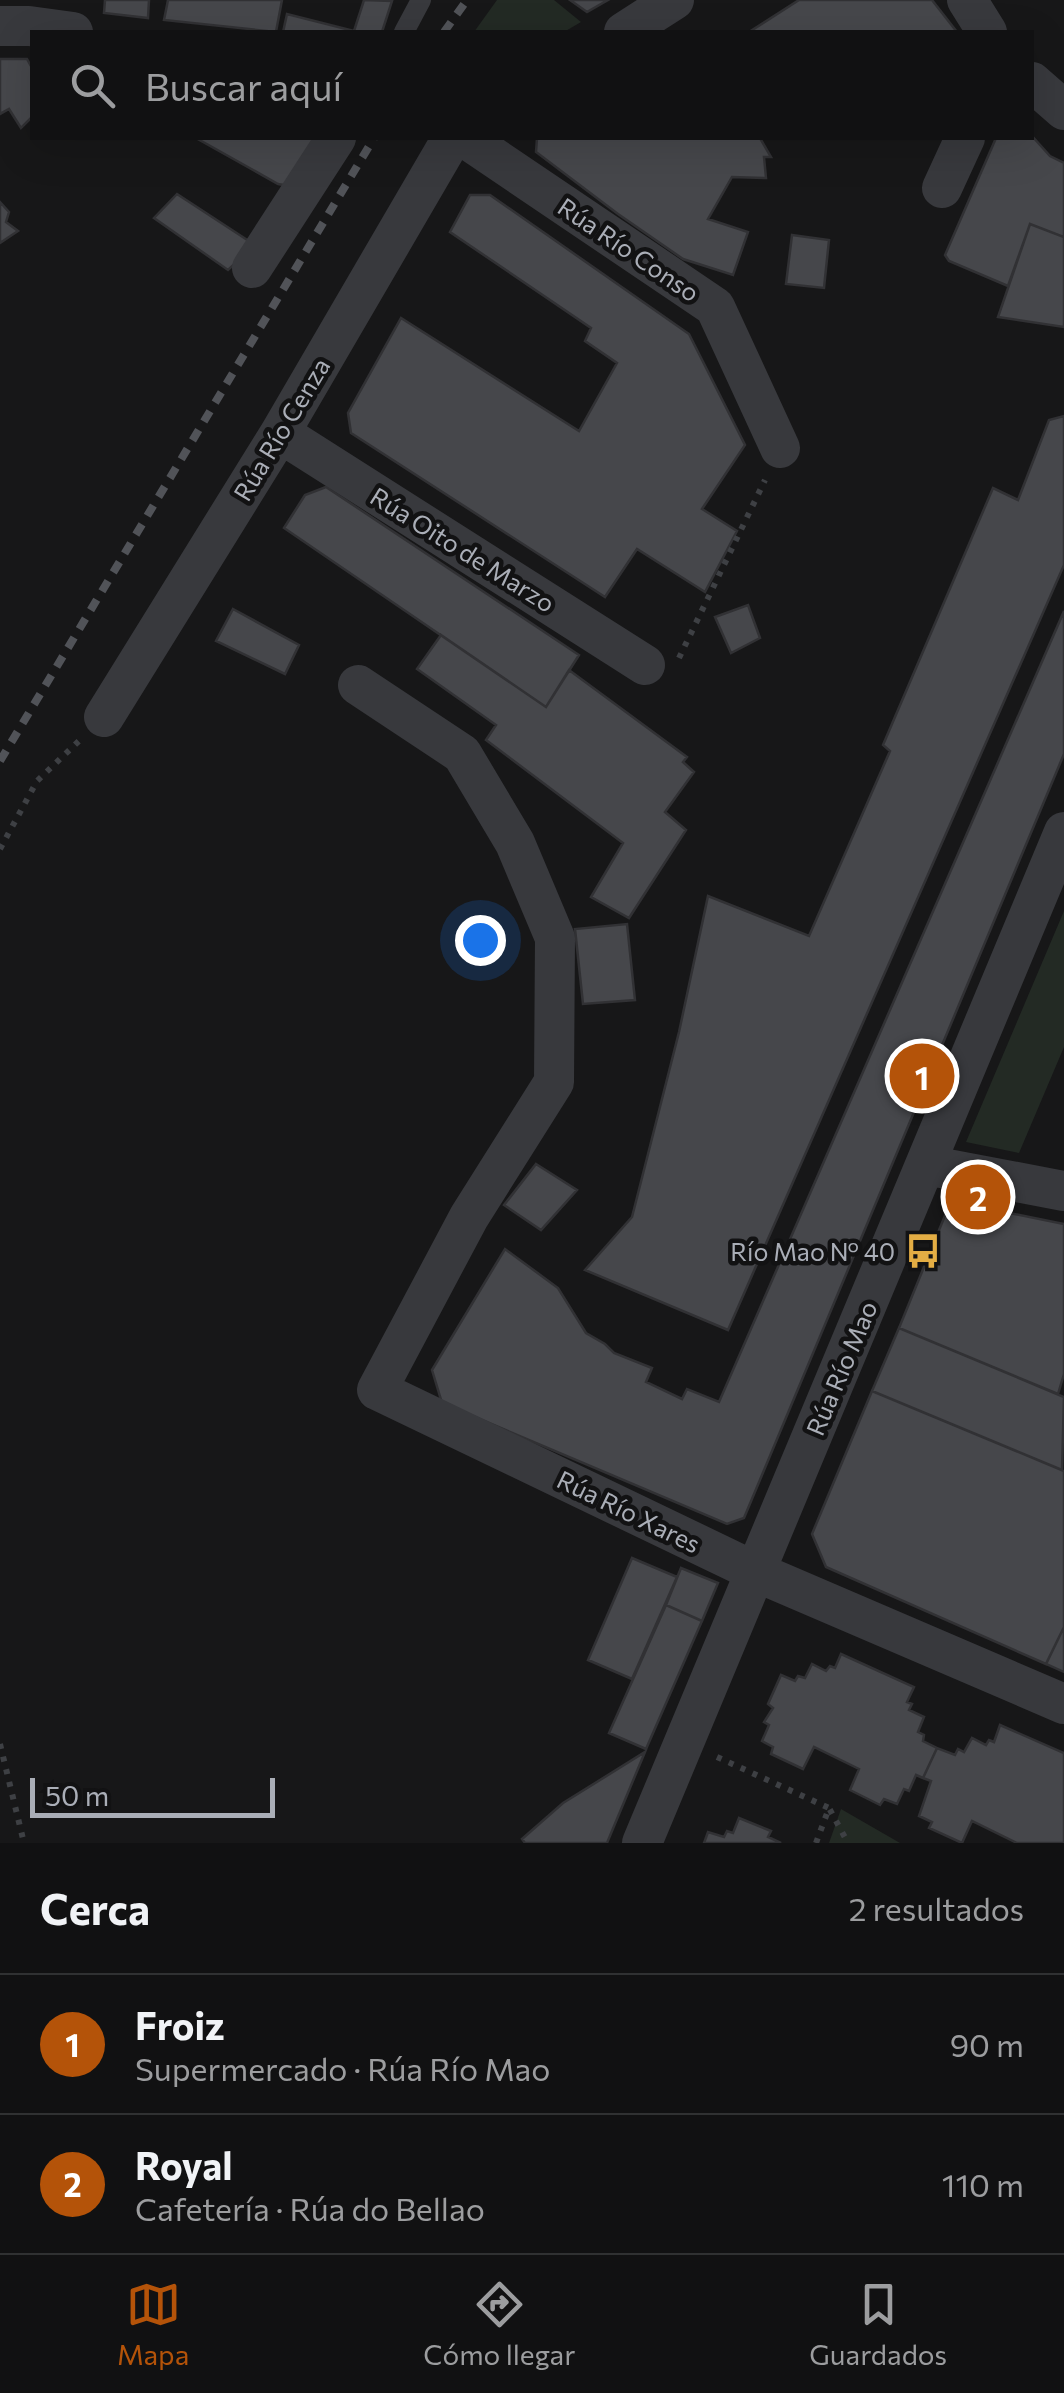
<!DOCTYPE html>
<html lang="es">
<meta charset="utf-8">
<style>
body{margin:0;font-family:Commissioner,sans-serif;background:#1e1f20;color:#f1f3f6}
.scale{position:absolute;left:30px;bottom:25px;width:245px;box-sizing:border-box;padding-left:10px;border:5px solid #aaaeb7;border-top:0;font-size:28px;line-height:35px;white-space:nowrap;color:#aaaeb7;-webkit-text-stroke:8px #121213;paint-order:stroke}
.you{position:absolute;left:480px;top:940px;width:35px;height:35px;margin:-25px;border:8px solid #fff;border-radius:50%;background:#1a73e8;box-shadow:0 0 0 15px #1a73e833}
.badge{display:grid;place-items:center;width:65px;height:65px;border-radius:50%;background:#b45309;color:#fff;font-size:32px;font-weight:700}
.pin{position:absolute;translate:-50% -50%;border:5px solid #fff;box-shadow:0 2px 10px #0006}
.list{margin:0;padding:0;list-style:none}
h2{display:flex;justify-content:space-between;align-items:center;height:130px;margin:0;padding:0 40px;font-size:42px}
h2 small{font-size:32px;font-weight:400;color:#9c9d9f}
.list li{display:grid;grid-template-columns:65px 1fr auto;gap:30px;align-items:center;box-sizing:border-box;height:140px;padding:0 40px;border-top:2px solid #303132}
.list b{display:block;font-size:38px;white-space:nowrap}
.list p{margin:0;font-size:32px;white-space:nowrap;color:#9c9d9f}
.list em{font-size:32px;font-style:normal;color:#9c9d9f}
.icon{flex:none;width:55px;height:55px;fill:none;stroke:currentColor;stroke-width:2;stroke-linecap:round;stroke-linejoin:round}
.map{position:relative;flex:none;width:1064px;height:1843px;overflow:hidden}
.search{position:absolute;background:#111112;box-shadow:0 10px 40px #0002;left:30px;right:30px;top:30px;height:110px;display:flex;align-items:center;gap:25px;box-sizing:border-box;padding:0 35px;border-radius:0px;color:#9c9d9f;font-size:38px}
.sheet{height:410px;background:#111112}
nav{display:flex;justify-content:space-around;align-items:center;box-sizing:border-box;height:140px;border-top:2px solid #303132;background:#111112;font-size:28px;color:#9c9d9f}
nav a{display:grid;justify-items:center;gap:5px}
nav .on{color:#b45309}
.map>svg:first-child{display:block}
.green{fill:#232a24}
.building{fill:#46474b;stroke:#313134;stroke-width:2.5}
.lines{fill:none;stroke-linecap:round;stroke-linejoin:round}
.path{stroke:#3e4044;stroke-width:6;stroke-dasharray:5 8;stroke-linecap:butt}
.service{stroke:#38393d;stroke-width:20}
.minor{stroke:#38393d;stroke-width:40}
.rail{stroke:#515358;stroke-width:8;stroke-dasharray:12 10;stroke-linecap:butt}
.labels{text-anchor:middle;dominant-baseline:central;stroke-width:9;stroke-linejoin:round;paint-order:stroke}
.street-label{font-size:25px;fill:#aaaeb7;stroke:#121213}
.poi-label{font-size:25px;fill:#aaaeb7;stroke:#121213;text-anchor:end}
</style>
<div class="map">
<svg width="1064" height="1843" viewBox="0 0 1064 1843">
<rect width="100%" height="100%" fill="#171718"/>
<path class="green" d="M 497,0 L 554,0 L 581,22 L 564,32 L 474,32 Z
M 1064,911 L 1064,1047 L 1019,1153 L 966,1142 Z
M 841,1809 L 900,1843 L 829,1843 Z"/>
<path class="building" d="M 105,0 L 149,0 L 148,18 L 104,13 Z
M 168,0 L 282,0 L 276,32 L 164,20 Z
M 364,0 L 392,1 L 382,32 L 283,32 L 287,14 L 354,31 Z
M 570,0 L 608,0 L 587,12 Z
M 799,0 L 932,0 L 957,32 L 749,32 Z
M 0,59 L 27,59 L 32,68 L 32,117 L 21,128 L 9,109 L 0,114 Z
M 1032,136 L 1050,156 L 1064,163 L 1064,237 L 1030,224 L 1008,286 L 949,261 L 945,255 L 996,138 Z
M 196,138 L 326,138 L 295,187 L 278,184 Z
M 537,138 L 760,138 L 771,157 L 764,157 L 766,178 L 732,177 L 708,219 L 748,232 L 733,275 L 683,259 L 618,214 L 536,152 Z
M 177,194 L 255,245 L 228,270 L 154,218 Z
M 470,195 L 490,195 L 689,334 L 745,445 L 702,509 L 737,531 L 705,592 L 637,549 L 605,597 L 351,433 L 348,413 L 401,318 L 579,431 L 617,363 L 585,341 L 591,328 L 450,232 Z
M 0,202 L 9,212 L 6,222 L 18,231 L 0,243 Z
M 1030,224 L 1064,237 L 1064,327 L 998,317 Z
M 792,235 L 829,240 L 824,288 L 786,284 Z
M 1064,416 L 1064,565 L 728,1330 L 585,1270 L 632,1217 L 679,1032 L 708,896 L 809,936 L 890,751 L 883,745 L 993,488 L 1018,500 L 1049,420 Z
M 326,487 L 579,655 L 546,707 L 284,528 L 305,495 Z
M 748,605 L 760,638 L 731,653 L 715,617 Z
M 233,609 L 299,645 L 285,674 L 216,641 Z
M 1064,611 L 1064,754 L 744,1518 L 727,1524 L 442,1403 L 432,1370 L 505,1249 L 558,1288 L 586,1333 L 605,1344 L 614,1353 L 652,1368 L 646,1382 L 682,1399 L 687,1389 L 719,1402 Z
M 441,635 L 546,707 L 569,670 L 687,757 L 683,762 L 694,772 L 665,812 L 686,830 L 629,918 L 591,897 L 623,843 L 486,740 L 496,725 L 417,669 Z
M 627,924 L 635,1000 L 583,1004 L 575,929 Z
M 536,1164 L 577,1190 L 541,1230 L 504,1205 Z
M 960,1203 L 1064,1224 L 1064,1374 L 1058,1394 L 899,1328 L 946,1213 Z
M 899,1328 L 1064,1397 L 1062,1470 L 872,1391 Z
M 872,1391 L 1064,1471 L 1064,1627 L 1046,1664 L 826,1567 L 812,1534 Z
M 632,1558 L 677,1577 L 632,1679 L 588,1660 Z
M 681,1568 L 718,1583 L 702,1621 L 666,1605 Z
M 666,1605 L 702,1621 L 646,1749 L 609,1733 Z
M 1064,1627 L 1064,1672 L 1046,1664 Z
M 841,1654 L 914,1687 L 907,1702 L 912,1704 L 909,1710 L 924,1717 L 918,1732 L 924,1735 L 923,1741 L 937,1748 L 923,1778 L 916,1775 L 909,1791 L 904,1789 L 897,1804 L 884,1799 L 880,1805 L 850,1790 L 859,1769 L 814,1747 L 803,1769 L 771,1754 L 773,1747 L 762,1741 L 769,1725 L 764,1722 L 773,1708 L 768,1704 L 781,1675 L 795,1681 L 798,1676 L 805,1678 L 812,1664 L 826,1671 L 830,1666 L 835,1668 Z
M 1000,1725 L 1064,1753 L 1064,1843 L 1017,1843 L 972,1821 L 962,1843 L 929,1828 L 932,1822 L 919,1816 L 931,1781 L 923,1778 L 937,1748 L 955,1755 L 958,1749 L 964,1752 L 972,1738 L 986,1745 L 989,1740 L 994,1742 Z
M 645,1752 L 607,1843 L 525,1843 L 522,1839 L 563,1803 Z
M 739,1818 L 771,1831 L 768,1837 L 781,1843 L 704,1843 L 708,1832 L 724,1837 L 727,1831 L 733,1833 Z"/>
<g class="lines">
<path class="path" d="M 679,658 L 765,480
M 0,849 L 37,781 L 81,739
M 0,1744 L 24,1843
M 717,1757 L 829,1808
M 816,1843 L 829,1808 L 848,1843"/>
<path class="service" d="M 404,32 L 421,0"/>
<path class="minor" d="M 967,0 L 987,32
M 0,26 L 29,26 L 73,32
M 624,32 L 674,0
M 1032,82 L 1064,110
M 465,138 L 715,307 L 780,448
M 942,188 L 965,138
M 252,268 L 336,138
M 280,433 L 645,665
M 358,685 L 462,754 L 515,843 L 555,938 L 554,1082 L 469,1217 L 377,1390 L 756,1572 L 1064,1704
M 104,717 L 280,433 L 452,138
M 926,1165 L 1064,1191
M 642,1843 L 1064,832"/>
<path class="rail" d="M 444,32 L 467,0
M 0,761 L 374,138"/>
</g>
<defs>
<symbol id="bus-bare" viewBox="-9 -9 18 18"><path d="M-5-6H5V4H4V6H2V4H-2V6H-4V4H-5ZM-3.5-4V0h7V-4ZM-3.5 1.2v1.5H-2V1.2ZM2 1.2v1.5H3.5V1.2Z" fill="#e3ad44" stroke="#121213" stroke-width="2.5" paint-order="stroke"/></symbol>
</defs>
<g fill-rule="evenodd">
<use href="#bus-bare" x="898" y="1226" width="50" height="50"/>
</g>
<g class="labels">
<g class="street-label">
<text transform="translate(629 249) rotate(34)">Rúa Río Conso</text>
<text transform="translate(281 429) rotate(-59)">Rúa Río Cenza</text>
<text transform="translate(463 549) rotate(32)">Rúa Oito de Marzo</text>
<text transform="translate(841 1368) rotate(-67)">Rúa Río Mao</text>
<text transform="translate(629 1511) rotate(26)">Rúa Río Xares</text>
</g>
<g class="poi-label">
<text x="895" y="1251">Río Mao Nº 40</text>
</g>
</g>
</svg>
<div class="scale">50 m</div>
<div class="you"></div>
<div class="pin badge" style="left:922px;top:1076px">1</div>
<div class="pin badge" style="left:978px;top:1197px">2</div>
<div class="search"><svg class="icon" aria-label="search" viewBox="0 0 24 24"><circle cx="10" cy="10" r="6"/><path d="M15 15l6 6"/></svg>Buscar aquí</div>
</div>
<section class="sheet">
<h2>Cerca<small>2 resultados</small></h2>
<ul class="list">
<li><span class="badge">1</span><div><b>Froiz</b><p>Supermercado · Rúa Río Mao</p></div><em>90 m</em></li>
<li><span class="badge">2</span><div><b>Royal</b><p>Cafetería · Rúa do Bellao</p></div><em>110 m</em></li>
</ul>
</section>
<nav>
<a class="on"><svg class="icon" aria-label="map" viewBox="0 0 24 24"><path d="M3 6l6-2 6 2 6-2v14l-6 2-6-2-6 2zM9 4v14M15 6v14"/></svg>Mapa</a>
<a><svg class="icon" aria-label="directions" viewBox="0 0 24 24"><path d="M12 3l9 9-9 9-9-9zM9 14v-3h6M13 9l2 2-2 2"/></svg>Cómo llegar</a>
<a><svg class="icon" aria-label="saved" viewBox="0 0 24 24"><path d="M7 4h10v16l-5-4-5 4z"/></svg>Guardados</a>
</nav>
